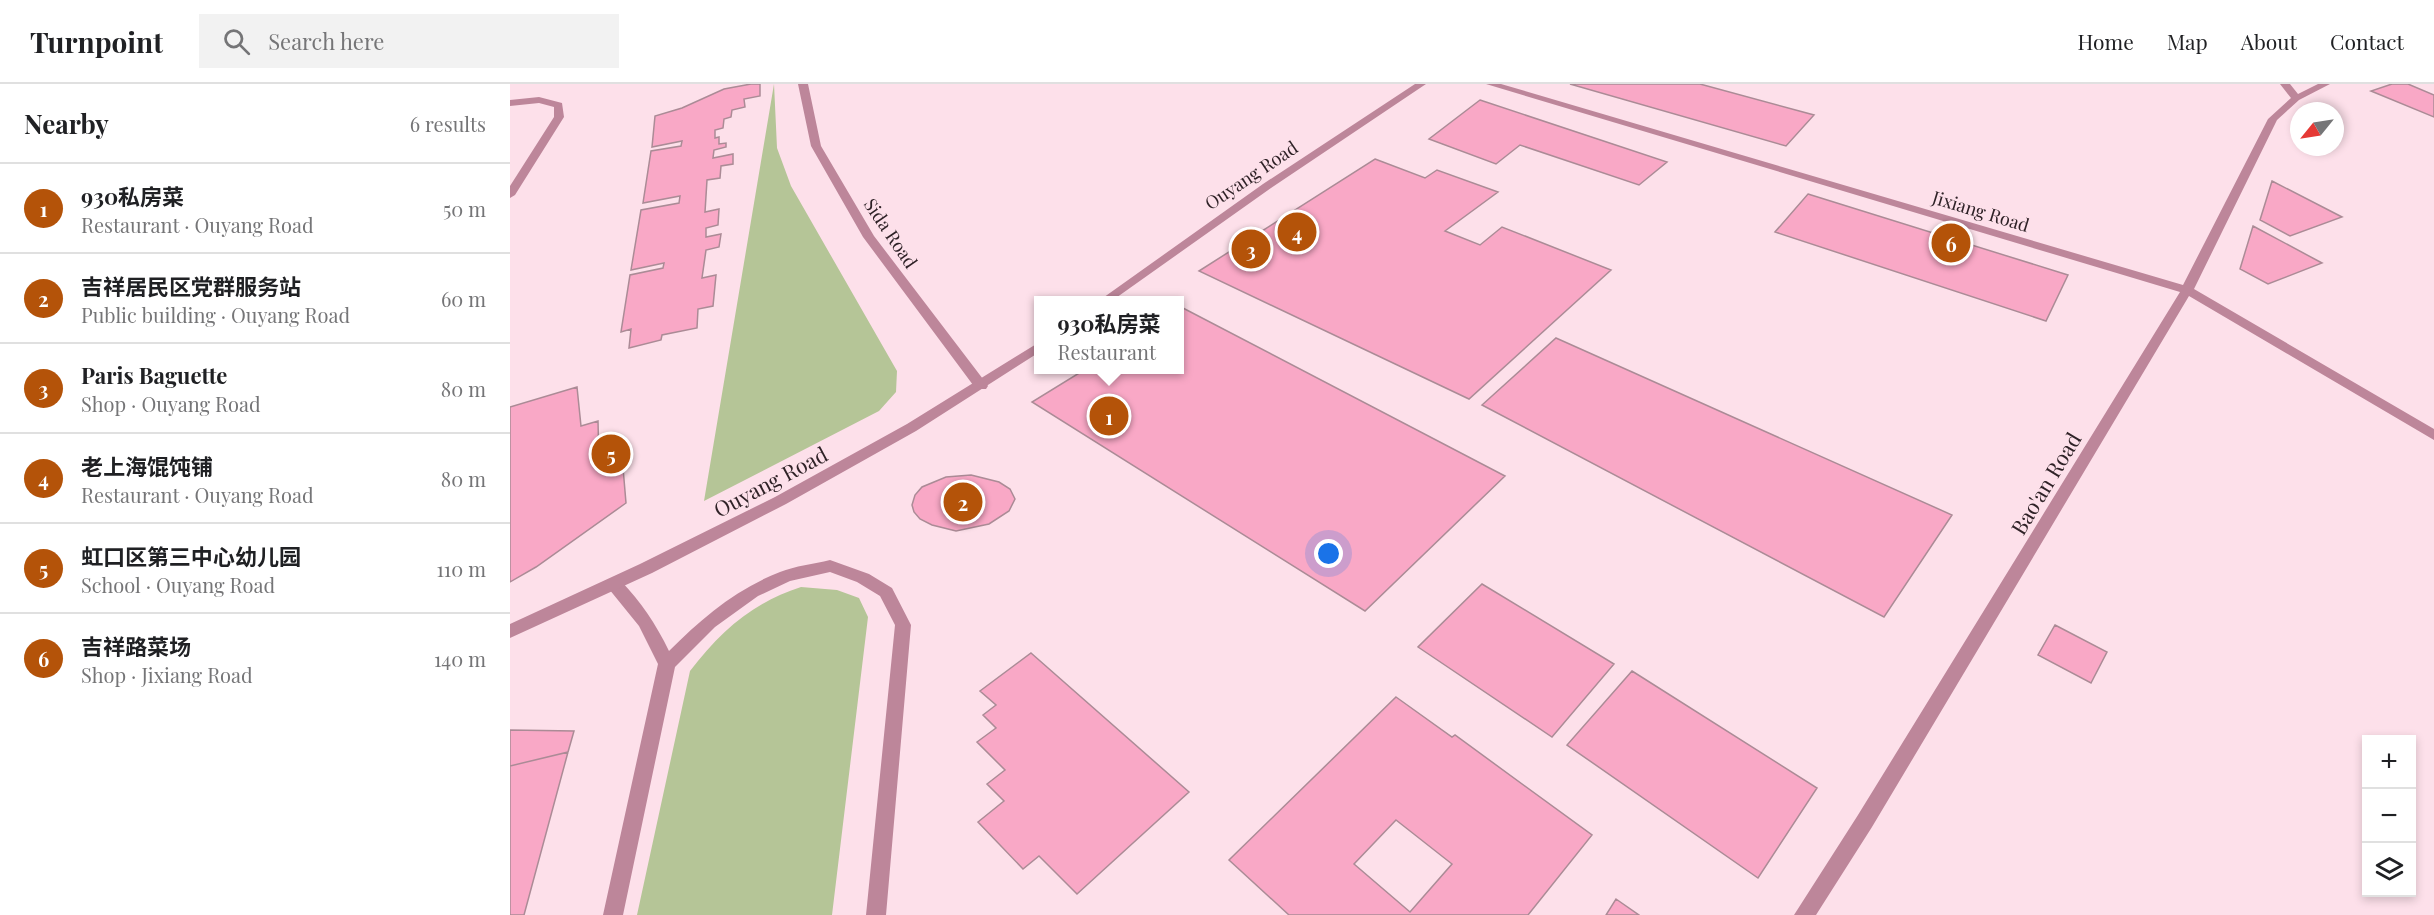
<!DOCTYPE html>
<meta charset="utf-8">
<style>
body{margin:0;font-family:"Playfair Display","Noto Sans SC",serif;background:#f2f2f2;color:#202124}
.controls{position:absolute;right:18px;bottom:18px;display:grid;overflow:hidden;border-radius:0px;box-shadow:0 3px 9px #0003}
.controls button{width:54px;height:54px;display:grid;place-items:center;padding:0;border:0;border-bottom:2px solid #e0e0e0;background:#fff;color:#202124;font:30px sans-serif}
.compass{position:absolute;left:1780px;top:18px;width:54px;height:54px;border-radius:50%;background:#fff;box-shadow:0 3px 9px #0003;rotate:240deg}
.you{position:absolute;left:819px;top:470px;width:21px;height:21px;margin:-15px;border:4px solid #fff;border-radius:50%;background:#1a73e8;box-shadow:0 0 0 9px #1a73e833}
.badge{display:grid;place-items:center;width:39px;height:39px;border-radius:50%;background:#b45309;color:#fff;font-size:20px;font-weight:700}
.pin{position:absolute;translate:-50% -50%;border:3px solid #fff;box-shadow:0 2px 6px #0006}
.popup{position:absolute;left:524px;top:212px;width:150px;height:78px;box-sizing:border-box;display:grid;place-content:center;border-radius:0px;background:#fff;filter:drop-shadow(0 2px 4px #0005);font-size:20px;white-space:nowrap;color:#757577}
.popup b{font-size:22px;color:#202124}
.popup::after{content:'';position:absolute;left:50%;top:100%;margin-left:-12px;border:12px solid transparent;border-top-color:#fff}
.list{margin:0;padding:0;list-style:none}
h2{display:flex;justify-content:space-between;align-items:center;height:78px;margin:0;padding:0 24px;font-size:26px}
h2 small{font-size:20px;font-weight:400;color:#757577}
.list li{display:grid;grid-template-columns:39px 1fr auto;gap:18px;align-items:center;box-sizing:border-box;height:90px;padding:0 24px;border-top:2px solid #e0e0e0}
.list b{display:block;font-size:22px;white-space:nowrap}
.list p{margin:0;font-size:20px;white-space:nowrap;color:#757577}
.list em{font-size:20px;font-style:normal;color:#757577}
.icon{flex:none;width:33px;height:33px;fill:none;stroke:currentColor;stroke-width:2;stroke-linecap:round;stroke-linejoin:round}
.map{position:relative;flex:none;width:1924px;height:831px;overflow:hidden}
header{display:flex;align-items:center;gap:36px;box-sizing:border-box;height:84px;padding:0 30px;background:#fff;border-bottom:2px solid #e0e0e0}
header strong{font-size:28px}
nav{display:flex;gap:33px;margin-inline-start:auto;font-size:21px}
.search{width:420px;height:54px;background:#f2f2f2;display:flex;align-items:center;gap:15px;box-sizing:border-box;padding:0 21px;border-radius:0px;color:#757577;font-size:22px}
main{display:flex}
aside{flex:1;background:#fff}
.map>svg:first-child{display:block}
.green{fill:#b5c597}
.building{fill:#f9a8c6;stroke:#ab8b96;stroke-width:1.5;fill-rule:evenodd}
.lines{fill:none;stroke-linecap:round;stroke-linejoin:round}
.service{fill:#bd869a;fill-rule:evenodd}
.minor{fill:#bd869a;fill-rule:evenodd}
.tertiary{fill:#bd869a;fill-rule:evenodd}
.labels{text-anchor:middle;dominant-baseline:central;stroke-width:5;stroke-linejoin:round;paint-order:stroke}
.far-street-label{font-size:18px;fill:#2f2227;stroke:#fde0ea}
.street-label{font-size:21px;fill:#2f2227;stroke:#fde0ea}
</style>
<header>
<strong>Turnpoint</strong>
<div class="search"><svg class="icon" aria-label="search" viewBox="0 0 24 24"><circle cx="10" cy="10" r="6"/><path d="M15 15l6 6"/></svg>Search here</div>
<nav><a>Home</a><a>Map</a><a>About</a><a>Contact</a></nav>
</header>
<main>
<aside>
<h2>Nearby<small>6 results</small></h2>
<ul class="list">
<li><span class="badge">1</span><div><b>930私房菜</b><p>Restaurant · Ouyang Road</p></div><em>50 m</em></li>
<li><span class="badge">2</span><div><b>吉祥居民区党群服务站</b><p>Public building · Ouyang Road</p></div><em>60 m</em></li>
<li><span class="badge">3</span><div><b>Paris Baguette</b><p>Shop · Ouyang Road</p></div><em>80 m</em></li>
<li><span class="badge">4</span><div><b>老上海馄饨铺</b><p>Restaurant · Ouyang Road</p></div><em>80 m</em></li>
<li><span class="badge">5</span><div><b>虹口区第三中心幼儿园</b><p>School · Ouyang Road</p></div><em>110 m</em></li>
<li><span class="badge">6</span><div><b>吉祥路菜场</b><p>Shop · Jixiang Road</p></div><em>140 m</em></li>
</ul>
</aside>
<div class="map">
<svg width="1924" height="831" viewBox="0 0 1924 831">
<rect width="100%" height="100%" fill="#fde0ea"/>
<path class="green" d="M 264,0 L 267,64 L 281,102 L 387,287 L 386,308 L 369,327 L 194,417 Z
M 291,503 L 327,506 L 349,514 L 358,533 L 322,831 L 127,831 L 180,587 C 211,547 242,519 291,503 Z"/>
<path class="building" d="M 241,0 L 250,0 L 250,12 L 234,15 L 235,23 L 222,26 L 221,33 L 214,35 L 213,44 L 205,46 L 205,54 L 209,53 L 209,60 L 216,59 L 216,63 L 204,66 L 203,74 L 223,70 L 223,80 L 211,82 L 210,94 L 197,96 L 195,128 L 209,125 L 208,141 L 196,144 L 196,153 L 211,150 L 209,163 L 196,166 L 192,194 L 206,191 L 203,222 L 188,225 L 187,244 L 152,251 L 151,256 L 119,264 L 121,245 L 111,248 L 120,191 L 153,184 L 154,179 L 121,186 L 131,126 L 169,119 L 170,112 L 133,119 L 141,67 L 171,62 L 172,57 L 142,63 L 145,32 L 172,24 L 214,5 Z
M 1060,0 L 1190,0 L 1304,31 L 1276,62 Z
M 1882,0 L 1898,0 L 1924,11 L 1924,33 L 1861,7 Z
M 970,16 L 1157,78 L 1129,101 L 1010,61 L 986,80 L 919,55 Z
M 865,75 L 915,94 L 927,86 L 988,108 L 935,147 L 970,161 L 992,143 L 1101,186 L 959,315 L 689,187 Z
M 1762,97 L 1832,133 L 1780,152 L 1750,136 Z
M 1298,110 L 1558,191 L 1536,237 L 1265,148 Z
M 1743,142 L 1812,179 L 1758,200 L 1730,185 Z
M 671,223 L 995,392 L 855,527 L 522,318 L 574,286 L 670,286 Z
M 1046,254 L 1442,431 L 1374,533 L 972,321 Z
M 67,303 L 71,342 L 88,337 L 89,379 L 112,372 L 116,419 L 26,483 L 0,498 L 0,323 Z
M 461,391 L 489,398 L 500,405 L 505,415 L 499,427 L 479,440 L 446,447 L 422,441 L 410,435 L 404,428 L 402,421 L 405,411 L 412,403 L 436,393 Z
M 972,500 L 1104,580 L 1042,653 L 908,563 Z
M 1545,541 L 1597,568 L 1581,599 L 1528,571 Z
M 521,569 L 679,708 L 567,810 L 529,772 L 513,785 L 468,738 L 494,717 L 477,700 L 495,686 L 467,658 L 486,644 L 473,631 L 486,621 L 470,607 Z
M 1122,587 L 1307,704 L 1248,794 L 1057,661 Z
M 886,613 L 942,653 L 945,651 L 1082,751 L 1018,831 L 779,831 L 719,776 ZM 886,736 L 942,780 L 900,828 L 844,780 Z
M 0,646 L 64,647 L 58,668 L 0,682 Z
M 58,668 L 14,831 L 0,831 L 0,682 Z
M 1106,815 L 1129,831 L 1096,831 Z"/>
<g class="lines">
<path class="service" d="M 29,13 L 52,19 L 54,33 L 5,111 L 0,114 L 0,102 L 44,33 L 44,23 L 29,19 L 0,22 L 0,16 Z
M 320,476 L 359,490 L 382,504 L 401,541 L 376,831 L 356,831 L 385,541 L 370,512 L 347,498 L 320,488 L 280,497 L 248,512 L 205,543 L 165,583 L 113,831 L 93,831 L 148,580 L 129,542 L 99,505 L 97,501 L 99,497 L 111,497 C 131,518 146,540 159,567 C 192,534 226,505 270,488 C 285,482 304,480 320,476 Z"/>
<path class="minor" d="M 288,0 L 298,0 L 311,62 L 364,152 L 476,299 L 478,302 L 476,305 L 466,305 L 353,153 L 301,62 Z
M 976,0 L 991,0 L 1673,201 L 1758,35 L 1781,14 L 1770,0 L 1780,0 L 1788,10 L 1808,0 L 1820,0 L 1789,16 L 1767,36 L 1684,205 L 1924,345 L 1924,356 L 1679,212 L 1362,743 L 1306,831 L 1284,831 L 1348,731 L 1670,208 Z"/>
<path class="tertiary" d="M 905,0 L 916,0 L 761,104 L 603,216 L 590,216 L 753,100 Z
M 528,259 L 528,269 L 406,347 L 276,420 L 142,489 L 0,554 L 0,540 L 130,480 L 265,413 L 397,340 Z"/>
</g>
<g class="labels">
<g class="far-street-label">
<text transform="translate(741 91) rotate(-34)">Ouyang Road</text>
<text transform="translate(1471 127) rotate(17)">Jixiang Road</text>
<text transform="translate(381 149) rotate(56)">Sida Road</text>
</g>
<g class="street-label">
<text transform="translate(260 397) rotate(-28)">Ouyang Road</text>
<text transform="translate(1535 399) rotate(-59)">Bao'an Road</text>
</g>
</g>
</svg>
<div class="controls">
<button>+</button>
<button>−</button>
<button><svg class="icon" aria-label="layers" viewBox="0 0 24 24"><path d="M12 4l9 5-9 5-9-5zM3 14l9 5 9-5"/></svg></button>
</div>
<svg class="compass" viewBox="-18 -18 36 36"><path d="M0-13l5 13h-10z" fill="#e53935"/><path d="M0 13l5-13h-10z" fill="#757577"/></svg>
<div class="you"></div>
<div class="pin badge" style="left:599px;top:332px">1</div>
<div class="popup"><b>930私房菜</b>Restaurant</div>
<div class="pin badge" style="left:453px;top:418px">2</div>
<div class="pin badge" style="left:741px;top:165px">3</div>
<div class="pin badge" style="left:787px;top:148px">4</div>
<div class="pin badge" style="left:101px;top:370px">5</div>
<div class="pin badge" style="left:1441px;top:159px">6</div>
</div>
</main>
